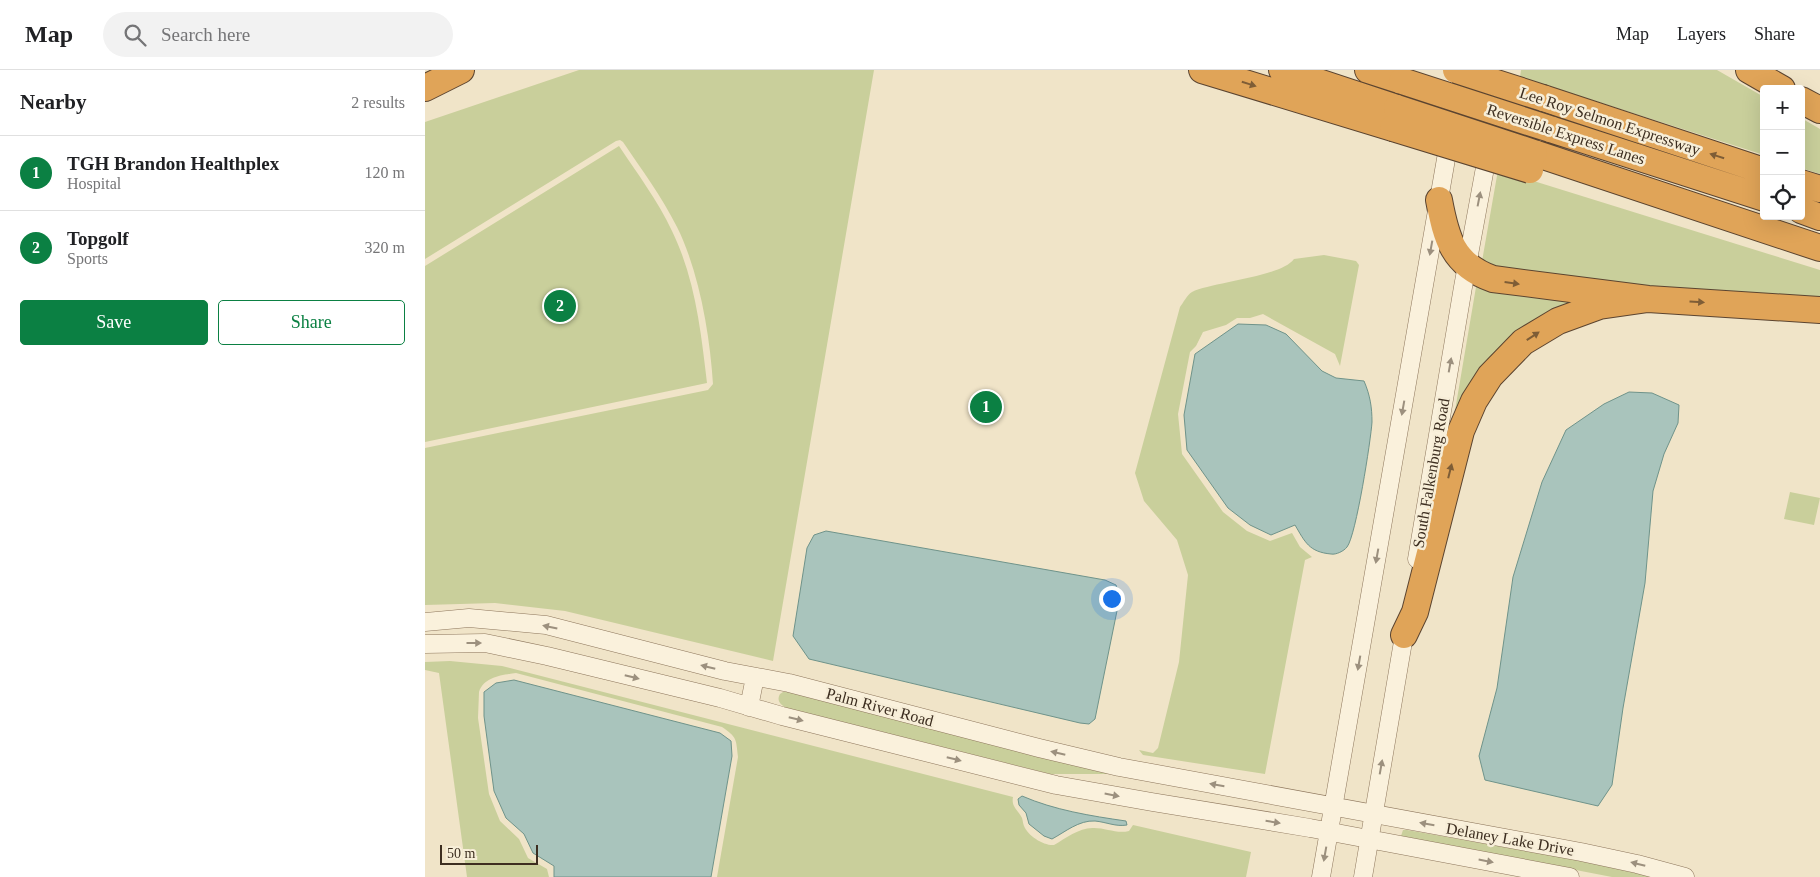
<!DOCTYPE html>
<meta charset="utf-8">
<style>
body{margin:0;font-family:Georgia,serif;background:#f2f2f2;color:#202124}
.controls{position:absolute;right:15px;top:15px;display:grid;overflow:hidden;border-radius:5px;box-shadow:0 5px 20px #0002}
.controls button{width:45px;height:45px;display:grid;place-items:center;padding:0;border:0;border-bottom:1px solid #e0e0e0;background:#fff;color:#202124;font:25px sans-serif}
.scale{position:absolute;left:15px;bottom:12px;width:98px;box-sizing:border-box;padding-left:5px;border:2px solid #3d2e20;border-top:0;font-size:14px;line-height:18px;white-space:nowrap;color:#3d2e20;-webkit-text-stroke:4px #f7eed8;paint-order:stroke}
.you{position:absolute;left:686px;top:528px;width:18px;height:18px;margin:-12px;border:4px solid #fff;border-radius:50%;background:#1a73e8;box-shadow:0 0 0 8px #1a73e833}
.badge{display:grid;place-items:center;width:32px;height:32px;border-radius:50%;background:#0b8043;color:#fff;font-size:16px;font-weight:700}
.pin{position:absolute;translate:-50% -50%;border:2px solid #fff;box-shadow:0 1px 5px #0006}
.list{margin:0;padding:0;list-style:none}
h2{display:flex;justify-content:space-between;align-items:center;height:65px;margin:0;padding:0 20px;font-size:21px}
h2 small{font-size:16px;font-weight:400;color:#757577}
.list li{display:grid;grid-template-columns:32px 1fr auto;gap:15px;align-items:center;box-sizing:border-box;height:75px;padding:0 20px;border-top:1px solid #e0e0e0}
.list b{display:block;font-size:19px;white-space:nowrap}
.list p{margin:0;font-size:16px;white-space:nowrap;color:#757577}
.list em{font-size:16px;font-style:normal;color:#757577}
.actions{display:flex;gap:10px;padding:15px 20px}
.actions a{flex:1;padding:11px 0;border:1px solid #0b8043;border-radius:5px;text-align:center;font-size:18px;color:#0b8043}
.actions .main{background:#0b8043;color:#fff}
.icon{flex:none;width:28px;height:28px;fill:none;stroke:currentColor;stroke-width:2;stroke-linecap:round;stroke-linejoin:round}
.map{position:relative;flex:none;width:1395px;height:807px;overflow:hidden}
header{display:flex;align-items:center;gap:30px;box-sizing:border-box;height:70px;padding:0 25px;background:#fff;border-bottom:1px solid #e0e0e0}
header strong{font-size:24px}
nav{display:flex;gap:28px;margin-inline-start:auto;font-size:18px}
.search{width:350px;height:45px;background:#f2f2f2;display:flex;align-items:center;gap:12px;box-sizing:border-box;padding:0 18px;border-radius:28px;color:#757577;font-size:19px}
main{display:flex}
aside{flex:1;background:#fff}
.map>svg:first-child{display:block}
.green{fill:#c9cf9b}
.water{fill:#a9c4bc;stroke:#6f938a}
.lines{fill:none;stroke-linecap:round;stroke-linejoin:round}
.minor-casing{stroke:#8d765c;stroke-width:19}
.highway-casing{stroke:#5b4430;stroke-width:28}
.minor{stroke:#faf1dc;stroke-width:18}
.highway{stroke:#e0a458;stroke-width:26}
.highway-bridge-casing{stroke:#5b4430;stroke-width:28;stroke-linecap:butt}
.highway-bridge{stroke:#e0a458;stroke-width:26}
.oneway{fill:#7e5d36}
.oneway2{fill:#9c907e}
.labels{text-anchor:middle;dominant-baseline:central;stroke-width:5;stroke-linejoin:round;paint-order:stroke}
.street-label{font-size:16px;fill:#3d2e20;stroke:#f7eed8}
</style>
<header>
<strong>Map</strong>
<div class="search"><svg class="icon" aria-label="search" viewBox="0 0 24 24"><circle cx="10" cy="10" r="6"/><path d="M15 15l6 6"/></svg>Search here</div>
<nav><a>Map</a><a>Layers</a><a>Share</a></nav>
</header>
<main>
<aside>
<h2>Nearby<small>2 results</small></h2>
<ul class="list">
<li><span class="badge">1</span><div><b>TGH Brandon Healthplex</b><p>Hospital</p></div><em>120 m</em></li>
<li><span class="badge">2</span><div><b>Topgolf</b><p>Sports</p></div><em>320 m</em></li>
</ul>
<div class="actions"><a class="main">Save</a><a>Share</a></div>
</aside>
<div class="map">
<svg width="1395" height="807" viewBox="0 0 1395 807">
<rect width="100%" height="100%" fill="#f0e4c8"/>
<path class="green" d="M 154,0 L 449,0 L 348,591 L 140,541 L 70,533 L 0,535 L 0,378 L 283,320 L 288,314 C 285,265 274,201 252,157 C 237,127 217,100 198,72 L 195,70 L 191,71 L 0,189 L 0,52 Z
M 1096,0 L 1292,0 L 1339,27 L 1339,85 L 1095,7 Z
M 1376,48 L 1395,59 L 1395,104 L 1376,98 Z
M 194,76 C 212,103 233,131 247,161 C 270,208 276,261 282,313 L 0,372 L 0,196 Z
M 1073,100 L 1395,200 L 1395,235 L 1056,197 Z
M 899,185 L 931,191 L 934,195 L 915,296 L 910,284 L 838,244 L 825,248 L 812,248 L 801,255 L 778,262 L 771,276 L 765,282 L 753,344 L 757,384 L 798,442 L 822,461 L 845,471 L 867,463 L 875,477 L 887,487 L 880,490 L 840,704 L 718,685 L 714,680 L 728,683 L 733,678 L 754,592 L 763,505 L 752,470 L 719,431 L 710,403 L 755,237 C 758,233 762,225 767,222 C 788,212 856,207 869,189 Z
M 1055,214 L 1173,226 L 1120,251 L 1024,376 L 1051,217 Z
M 1365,422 L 1395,428 L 1389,455 L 1359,449 Z
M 25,591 L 77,596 L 588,727 C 586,737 593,740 597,748 C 598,751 598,754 599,756 C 603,766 619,776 629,775 C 641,768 655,757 669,758 C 681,758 692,764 704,761 L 708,755 L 826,782 L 821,807 L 292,807 L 313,687 C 311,669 312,667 297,657 L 91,603 C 77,605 59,607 54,622 L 53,648 L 64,724 L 75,751 L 94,769 L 103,788 L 122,799 L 124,807 L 42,807 L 14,603 L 0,600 L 0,592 Z
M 358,622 L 366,622 L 688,704 L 625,704 L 362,638 C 356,635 351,631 355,624 Z
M 978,760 L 982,760 L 1153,790 L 1228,807 L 1187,807 L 976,766 Z"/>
<path class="water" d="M 813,254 L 841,255 L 861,264 L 897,301 L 911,308 L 939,311 C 945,325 947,337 947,352 C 946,369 931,466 922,477 C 919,481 911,485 906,484 C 884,482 880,472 870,455 L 846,465 L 825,455 L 803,438 L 762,380 L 759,345 L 770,284 Z
M 1204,322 L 1227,323 L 1254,335 L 1253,353 L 1239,384 L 1228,421 L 1220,513 L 1198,638 L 1187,715 L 1173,736 L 1060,710 L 1054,686 L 1072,618 L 1088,507 L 1117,412 L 1141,360 L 1179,334 Z
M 401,461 L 680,510 L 691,515 L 695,526 L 670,649 L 664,654 L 655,653 L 384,589 L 368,566 L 382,478 L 389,465 Z
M 89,610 L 295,663 L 306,671 L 307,686 L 286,807 L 129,807 L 129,796 L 108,783 L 99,764 L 81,748 L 69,721 L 59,646 L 59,622 L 71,613 Z
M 597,726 C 629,740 666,746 701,751 L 702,755 C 691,757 681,752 670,751 C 654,750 640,762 627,769 L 619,766 L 604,754 L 601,743 L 594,735 L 593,729 Z"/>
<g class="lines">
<defs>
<path id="minor" d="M 992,489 L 1038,217 L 1064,76
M 0,552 L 44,548 L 121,555 L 300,601 L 364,613 L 614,678 L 694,697 L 1156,782 L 1212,794 L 1260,807
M 0,574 L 60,573 L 122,586 L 295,628 L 357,646 L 631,715 L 727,732 L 885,758 L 1145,807
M 324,637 L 330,607
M 896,807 L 1025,66
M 938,807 L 981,554"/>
<path id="highway" d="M 777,0 L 968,58
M 857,0 L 972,38
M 943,0 L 977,11
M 1324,0 L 1357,19
M 0,18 L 36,0
M 1118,28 L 1339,101
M 1376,30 L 1395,40
M 1125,59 L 1339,128
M 1109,83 L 1395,178
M 1376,113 L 1395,119
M 1014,130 C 1021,168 1028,195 1068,209 L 1223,229 L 1395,240
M 1376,140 L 1395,147
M 979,565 L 990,542 L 1036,361 L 1049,331 L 1065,306 L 1098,272 L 1133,251 L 1174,236 L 1223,229"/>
</defs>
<use href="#minor" class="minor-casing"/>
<use href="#highway" class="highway-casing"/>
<use href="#minor" class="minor"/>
<use href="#highway" class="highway"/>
<defs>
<path id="highway-bridge" d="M 1031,0 L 1118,28
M 977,11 L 1125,59
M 972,38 L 1109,83
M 968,58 L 1105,100"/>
</defs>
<use href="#highway-bridge" class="highway-bridge-casing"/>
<use href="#highway-bridge" class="highway-bridge"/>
</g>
<defs><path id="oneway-solid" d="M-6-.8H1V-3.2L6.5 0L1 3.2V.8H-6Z" transform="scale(1.25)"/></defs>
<g class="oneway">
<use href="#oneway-solid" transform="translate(824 14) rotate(17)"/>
<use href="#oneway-solid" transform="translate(1292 86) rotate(-162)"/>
<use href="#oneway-solid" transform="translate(1087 213) rotate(8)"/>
<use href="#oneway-solid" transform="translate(1272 232) rotate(4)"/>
<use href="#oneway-solid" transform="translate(1108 266) rotate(-33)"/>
<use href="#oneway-solid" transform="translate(1025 401) rotate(-76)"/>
</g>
<g class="oneway2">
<use href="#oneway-solid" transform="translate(1054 129) rotate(-79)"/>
<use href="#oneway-solid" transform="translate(1006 178) rotate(100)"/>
<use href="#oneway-solid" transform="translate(1025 295) rotate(-80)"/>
<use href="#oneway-solid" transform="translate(978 338) rotate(100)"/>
<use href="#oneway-solid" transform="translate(952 486) rotate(100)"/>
<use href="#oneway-solid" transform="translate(125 557) rotate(-168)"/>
<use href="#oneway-solid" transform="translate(49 573)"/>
<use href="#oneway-solid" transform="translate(934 593) rotate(100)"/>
<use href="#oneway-solid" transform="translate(283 597) rotate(-166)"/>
<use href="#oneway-solid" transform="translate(207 607) rotate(14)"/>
<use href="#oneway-solid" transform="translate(371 649) rotate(14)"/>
<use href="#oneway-solid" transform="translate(633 683) rotate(-167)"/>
<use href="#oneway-solid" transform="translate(529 689) rotate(14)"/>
<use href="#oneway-solid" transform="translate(956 697) rotate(-80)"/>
<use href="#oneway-solid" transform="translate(792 715) rotate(-170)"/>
<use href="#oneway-solid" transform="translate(687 725) rotate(11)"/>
<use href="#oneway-solid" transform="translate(848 752) rotate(9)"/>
<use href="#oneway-solid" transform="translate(1002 754) rotate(-170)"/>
<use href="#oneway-solid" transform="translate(900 784) rotate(100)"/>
<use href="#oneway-solid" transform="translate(1061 791) rotate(11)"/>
<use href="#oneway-solid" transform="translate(1213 794) rotate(-166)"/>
</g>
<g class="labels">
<g class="street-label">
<text transform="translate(1185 51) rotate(18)">Lee Roy Selmon Expressway</text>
<text transform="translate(1141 64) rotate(18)">Reversible Express Lanes</text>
<text transform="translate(1006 403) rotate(-80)">South Falkenburg Road</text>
<text transform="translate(455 637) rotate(15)">Palm River Road</text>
<text transform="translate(1085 769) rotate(10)">Delaney Lake Drive</text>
</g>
</g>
</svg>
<div class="controls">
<button>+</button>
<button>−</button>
<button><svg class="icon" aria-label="locate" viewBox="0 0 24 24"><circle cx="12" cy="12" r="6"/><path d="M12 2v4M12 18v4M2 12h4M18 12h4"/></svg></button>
</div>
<div class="scale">50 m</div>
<div class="you"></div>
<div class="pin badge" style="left:561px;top:337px">1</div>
<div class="pin badge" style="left:135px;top:236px">2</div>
</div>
</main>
